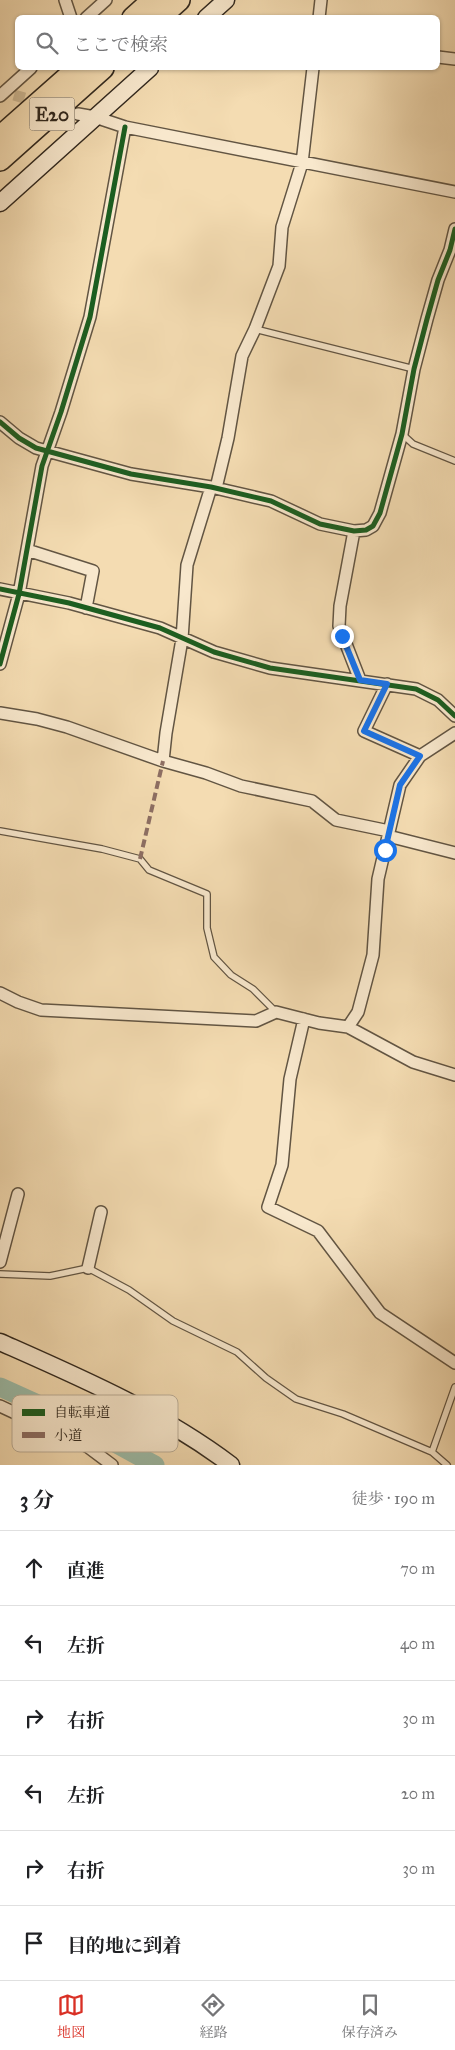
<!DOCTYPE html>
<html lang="ja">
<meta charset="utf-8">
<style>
body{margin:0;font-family:"IM FELL Great Primer","Noto Serif JP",serif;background:#f6f6f6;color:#202124}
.stop{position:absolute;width:15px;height:15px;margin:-11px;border:4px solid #1a73e8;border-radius:50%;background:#fff}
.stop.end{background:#1a73e8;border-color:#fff;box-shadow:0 1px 5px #0008}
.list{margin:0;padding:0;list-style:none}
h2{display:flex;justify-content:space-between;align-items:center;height:65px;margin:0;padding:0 20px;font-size:21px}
h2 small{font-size:16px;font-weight:400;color:#757577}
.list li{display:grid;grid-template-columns:32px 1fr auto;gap:15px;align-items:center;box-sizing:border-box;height:75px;padding:0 20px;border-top:1px solid #e0e0e0}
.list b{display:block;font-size:19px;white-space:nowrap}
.list em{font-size:16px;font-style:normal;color:#757577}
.icon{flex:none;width:28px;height:28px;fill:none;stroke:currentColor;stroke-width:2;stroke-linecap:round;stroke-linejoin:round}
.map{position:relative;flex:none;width:455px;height:1465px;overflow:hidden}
.search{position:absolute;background:#fff;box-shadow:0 1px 4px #0004;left:15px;right:15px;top:15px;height:55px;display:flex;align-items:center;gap:12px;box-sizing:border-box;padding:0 18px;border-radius:8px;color:#757577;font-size:19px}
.sheet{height:515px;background:#fff}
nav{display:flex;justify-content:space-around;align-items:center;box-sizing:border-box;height:70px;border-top:1px solid #e0e0e0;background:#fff;font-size:14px;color:#757577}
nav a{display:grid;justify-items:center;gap:2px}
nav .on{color:#d93025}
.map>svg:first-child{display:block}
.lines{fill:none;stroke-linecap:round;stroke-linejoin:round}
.river{stroke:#9cbca8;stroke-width:19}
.street-tunnel{stroke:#cdb894;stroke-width:11;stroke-dasharray:11 5.5;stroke-linecap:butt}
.lane-casing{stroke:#625543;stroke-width:8}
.street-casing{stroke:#625543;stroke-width:14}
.secondary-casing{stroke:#31281e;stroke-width:19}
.highway-casing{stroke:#31281e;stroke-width:24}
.lane{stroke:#f8e8cd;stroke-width:5.5}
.street{stroke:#f8e8cd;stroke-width:11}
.secondary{stroke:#f8e8cd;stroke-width:16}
.highway{stroke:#f4dcb2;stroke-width:21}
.quiet{stroke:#8d6e63;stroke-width:4;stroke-dasharray:8 4;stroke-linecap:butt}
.cycleway-casing{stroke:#f8e8cd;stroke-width:8}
.cycleway{stroke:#1b5e20;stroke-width:5}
.route{stroke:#1a73e8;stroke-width:6}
.labels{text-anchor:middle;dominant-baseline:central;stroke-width:4;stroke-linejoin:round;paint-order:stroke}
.shield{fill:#f8e8cd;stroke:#6d6252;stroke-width:1}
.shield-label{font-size:19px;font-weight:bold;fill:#31281e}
.key{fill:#f8e8cd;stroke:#bcae98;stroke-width:1}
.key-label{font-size:14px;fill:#31281e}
</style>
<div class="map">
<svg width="455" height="1465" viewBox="0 0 455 1465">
<rect width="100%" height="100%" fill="#f4dcb2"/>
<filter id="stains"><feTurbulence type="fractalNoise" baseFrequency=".004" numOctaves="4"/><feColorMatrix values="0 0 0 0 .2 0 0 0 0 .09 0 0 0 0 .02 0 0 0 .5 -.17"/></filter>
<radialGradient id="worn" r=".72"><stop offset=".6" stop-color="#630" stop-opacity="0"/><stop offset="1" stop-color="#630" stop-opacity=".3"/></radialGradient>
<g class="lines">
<path class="river" d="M 0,1387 L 73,1420 L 155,1465"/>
<path class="street-tunnel" d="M 14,95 L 41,103"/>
<defs>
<path id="lane" d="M 255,329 L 414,369
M 402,434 L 413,444 L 455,461
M 0,831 L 102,849 L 140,859 L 149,870 L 207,894 L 207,928 L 214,957 L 231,975 L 253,989 L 276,1012
M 0,1274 L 50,1276 L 88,1268 L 129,1290 L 173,1321 L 237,1352 L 266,1378 L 296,1399 L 343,1414 L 432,1452 L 447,1465
M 432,1452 L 455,1387"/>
<path id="street" d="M 65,0 L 71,18
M 86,18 L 106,0
M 319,18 L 321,0
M 438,57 L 455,59
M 0,96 L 31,68
M 78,114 L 95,117 L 125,127 L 455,192
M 0,422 L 19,438 L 36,448 L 131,474 L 211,487 L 271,501 L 320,524 L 354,531 L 366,530 L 373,526 L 380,513 L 402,434 L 414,369 L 427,319 L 438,280 L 450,250 L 455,229
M 216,488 L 228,438 L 242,356 L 255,329 L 279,266 L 282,227 L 302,163 L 313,68
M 354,531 L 340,606 L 339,626 L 360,680
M 27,550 L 93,571 L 86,608
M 0,589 L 69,603 L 160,628 L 214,652 L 270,668 L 416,689 L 438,700 L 455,716
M 0,664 L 19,594 L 42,466 L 61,412 L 90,317 L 125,127
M 387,684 L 364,731 L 420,756
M 0,713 L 37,719 L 67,727 L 163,761 L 206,773 L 241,786 L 312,801 L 336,820 L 389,831
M 163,761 L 166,733 L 182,639 L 187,565 L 211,487
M 388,836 L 455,853
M 0,993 L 18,1002 L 41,1010 L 256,1021 L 276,1012 L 319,1023 L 348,1027 L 413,1062 L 455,1075
M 304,1019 L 290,1079 L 282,1165 L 268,1207 L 318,1231 L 380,1313 L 455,1363
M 348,1027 L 358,1012 L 373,955 L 378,879 L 400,785 L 420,756 L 455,733
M 0,1262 L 18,1194
M 88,1268 L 101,1212
M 0,1406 L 88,1447 L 112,1465"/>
<path id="secondary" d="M 206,18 L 226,0
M 0,203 L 150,68
M 0,1342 C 79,1377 161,1412 231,1465"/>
<path id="highway" d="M 133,18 L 153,0
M 159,18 L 179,0
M 0,137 L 78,68
M 0,160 L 103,68"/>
</defs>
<use href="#lane" class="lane-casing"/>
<use href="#street" class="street-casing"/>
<use href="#secondary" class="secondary-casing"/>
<use href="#highway" class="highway-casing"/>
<use href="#lane" class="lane"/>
<use href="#street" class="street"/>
<use href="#secondary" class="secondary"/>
<use href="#highway" class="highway"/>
<path class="quiet" d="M 140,859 L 163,761"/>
<defs>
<path id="cycleway" d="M 0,422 L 19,438 L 36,448 L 131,474 L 211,487 L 271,501 L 320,524 L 354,531 L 366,530 L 373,526 L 380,513 L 402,434 L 414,369 L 427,319 L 438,280 L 450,250 L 455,229
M 0,589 L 69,603 L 160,628 L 214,652 L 270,668 L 416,689 L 438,700 L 455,716
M 0,664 L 19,594 L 42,466 L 61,412 L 90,317 L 125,127"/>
</defs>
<use href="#cycleway" class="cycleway-casing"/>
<use href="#cycleway" class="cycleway"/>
</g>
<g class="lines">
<path class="route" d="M 342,636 L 360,680 L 387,684 L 364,731 L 420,756 L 400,785 L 385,850"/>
</g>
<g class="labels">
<rect class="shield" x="29.5" y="97.5" width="45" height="33" rx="4"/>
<g class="shield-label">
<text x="52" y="114">E20</text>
</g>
</g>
<rect x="12" y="1395" width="166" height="57" rx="8" class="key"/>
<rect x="22" y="1409" width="23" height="7" fill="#1b5e20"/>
<rect x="22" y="1432" width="23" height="6" fill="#8d6e63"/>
<g class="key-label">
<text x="54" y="1417">自転車道</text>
<text x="54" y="1440">小道</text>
</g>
<rect width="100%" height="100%" filter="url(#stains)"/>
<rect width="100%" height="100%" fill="url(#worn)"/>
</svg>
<div class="stop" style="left:385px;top:850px"></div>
<div class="stop end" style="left:342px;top:636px"></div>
<div class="search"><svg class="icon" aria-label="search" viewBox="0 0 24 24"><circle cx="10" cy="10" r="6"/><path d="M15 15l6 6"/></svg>ここで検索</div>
</div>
<section class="sheet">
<h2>3 分<small>徒歩 · 190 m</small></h2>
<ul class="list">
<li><svg class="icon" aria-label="ahead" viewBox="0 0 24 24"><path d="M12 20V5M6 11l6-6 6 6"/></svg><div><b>直進</b></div><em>70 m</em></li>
<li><svg class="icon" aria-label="left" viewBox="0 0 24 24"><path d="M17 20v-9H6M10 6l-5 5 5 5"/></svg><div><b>左折</b></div><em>40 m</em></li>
<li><svg class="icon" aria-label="right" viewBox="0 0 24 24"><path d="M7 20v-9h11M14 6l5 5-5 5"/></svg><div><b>右折</b></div><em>30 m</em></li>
<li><svg class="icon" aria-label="left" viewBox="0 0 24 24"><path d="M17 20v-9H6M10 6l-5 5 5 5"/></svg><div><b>左折</b></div><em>20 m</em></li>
<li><svg class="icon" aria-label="right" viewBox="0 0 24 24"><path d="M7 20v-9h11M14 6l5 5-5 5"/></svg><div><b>右折</b></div><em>30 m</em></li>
<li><svg class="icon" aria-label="arrive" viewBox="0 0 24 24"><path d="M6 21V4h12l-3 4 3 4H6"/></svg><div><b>目的地に到着</b></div></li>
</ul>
</section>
<nav>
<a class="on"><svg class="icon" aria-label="map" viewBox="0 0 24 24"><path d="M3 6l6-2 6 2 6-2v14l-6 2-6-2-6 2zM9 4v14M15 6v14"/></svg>地図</a>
<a><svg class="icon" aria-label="directions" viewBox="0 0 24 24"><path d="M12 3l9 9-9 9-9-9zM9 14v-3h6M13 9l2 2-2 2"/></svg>経路</a>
<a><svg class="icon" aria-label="saved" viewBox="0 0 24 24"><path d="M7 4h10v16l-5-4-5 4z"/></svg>保存済み</a>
</nav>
